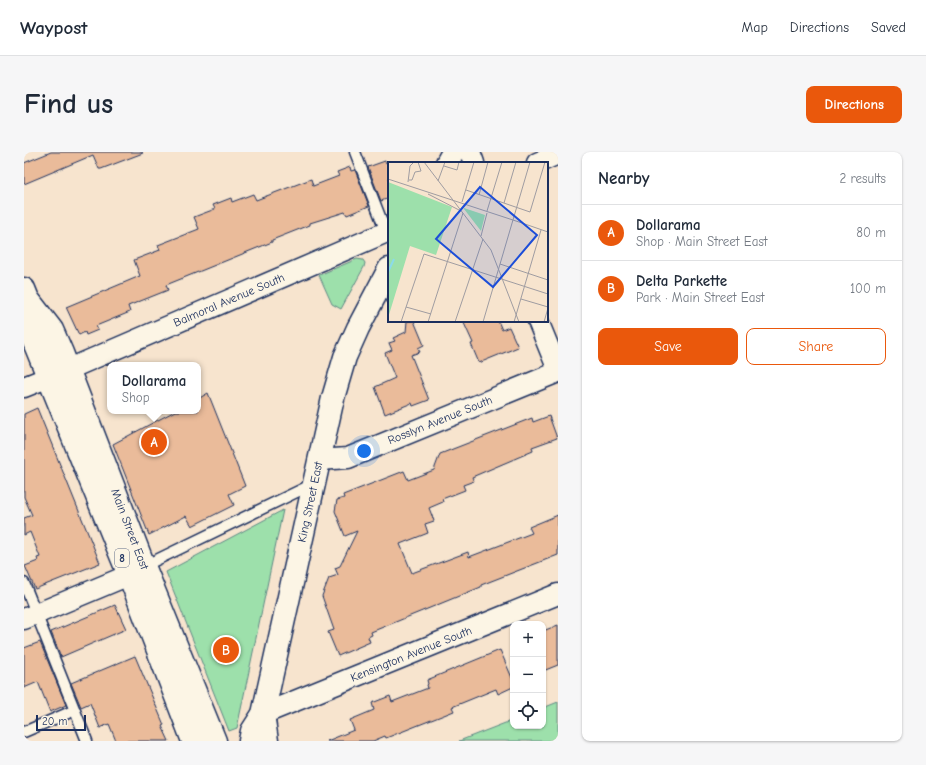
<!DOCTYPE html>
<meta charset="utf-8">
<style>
body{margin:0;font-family:"Comic Neue",sans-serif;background:#f6f6f7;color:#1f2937}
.controls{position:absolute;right:12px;bottom:12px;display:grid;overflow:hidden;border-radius:8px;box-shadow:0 1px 3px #0004}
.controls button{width:36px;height:36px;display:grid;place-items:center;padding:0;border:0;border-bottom:1px solid #e0e1e3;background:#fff;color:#1f2937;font:20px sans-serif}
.scale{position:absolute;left:12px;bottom:10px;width:50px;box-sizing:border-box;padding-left:4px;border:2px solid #1b2f5e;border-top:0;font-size:11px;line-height:14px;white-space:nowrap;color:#1b2f5e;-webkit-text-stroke:3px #fcf5e5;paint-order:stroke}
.you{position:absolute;left:340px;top:299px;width:14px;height:14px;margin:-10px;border:3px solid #fff;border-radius:50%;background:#1a73e8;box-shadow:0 0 0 6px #1a73e833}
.badge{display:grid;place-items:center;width:26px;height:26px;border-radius:50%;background:#ea580c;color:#fff;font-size:13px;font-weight:700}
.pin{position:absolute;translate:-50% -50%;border:2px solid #fff;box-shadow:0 1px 4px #0006}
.popup{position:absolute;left:83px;top:210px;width:94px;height:52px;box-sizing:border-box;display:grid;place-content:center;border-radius:8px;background:#fff;filter:drop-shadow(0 1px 3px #0005);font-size:13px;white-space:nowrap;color:#747a83}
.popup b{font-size:15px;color:#1f2937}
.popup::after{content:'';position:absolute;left:50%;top:100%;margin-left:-8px;border:8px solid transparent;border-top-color:#fff}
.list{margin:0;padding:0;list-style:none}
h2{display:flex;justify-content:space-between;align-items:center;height:52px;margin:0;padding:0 16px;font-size:17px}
h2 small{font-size:13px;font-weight:400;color:#747a83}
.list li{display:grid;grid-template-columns:26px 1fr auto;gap:12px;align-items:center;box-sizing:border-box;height:56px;padding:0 16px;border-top:1px solid #e0e1e3}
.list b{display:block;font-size:15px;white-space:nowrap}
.list p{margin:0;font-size:13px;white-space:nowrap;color:#747a83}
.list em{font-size:13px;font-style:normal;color:#747a83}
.actions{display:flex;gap:8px;padding:12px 16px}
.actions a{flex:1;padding:9px 0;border:1px solid #ea580c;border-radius:8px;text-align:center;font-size:14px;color:#ea580c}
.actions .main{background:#ea580c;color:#fff}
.icon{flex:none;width:22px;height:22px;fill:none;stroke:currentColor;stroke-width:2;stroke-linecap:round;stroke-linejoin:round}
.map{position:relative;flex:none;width:534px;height:589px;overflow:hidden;border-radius:8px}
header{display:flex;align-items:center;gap:24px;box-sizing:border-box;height:56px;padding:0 20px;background:#fff;border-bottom:1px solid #e0e1e3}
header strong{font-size:19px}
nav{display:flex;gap:22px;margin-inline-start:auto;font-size:14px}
.intro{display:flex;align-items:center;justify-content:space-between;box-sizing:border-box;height:96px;padding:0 24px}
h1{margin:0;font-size:28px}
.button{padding:10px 18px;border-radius:8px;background:#ea580c;color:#fff;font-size:14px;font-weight:700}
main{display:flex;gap:24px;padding:0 24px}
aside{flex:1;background:#fff;border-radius:8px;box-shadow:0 1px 3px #0004}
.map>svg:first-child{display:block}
.green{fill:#9de0ab;stroke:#5c8884}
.building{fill:#eabb9a;stroke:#1b2f5e}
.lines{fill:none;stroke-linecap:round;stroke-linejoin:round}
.service-casing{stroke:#1b2f5e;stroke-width:13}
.minor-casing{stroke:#1b2f5e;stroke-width:23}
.secondary-casing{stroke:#1b2f5e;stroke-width:25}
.primary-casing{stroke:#1b2f5e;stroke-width:25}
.service{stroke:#fcf5e5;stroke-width:10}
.minor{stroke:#fcf5e5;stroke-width:20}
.secondary{stroke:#fcf5e5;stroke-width:22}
.primary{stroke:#fcf5e5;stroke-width:22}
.labels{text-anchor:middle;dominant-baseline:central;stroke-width:3;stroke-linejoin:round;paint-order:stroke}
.shield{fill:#fcf5e5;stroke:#5e6a86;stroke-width:1}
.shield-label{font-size:11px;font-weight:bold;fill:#1b2f5e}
.street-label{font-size:12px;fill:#1b2f5e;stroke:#fcf5e5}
.inset-river{fill:none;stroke:#8bdbe9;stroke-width:2}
.inset-road{fill:none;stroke:#9f9ca1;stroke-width:1}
.view{fill:#1d4ed8;fill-opacity:0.15;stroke:#1d4ed8;stroke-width:2}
.inset-edge{fill:none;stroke:#1b2f5e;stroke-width:2}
</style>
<header>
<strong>Waypost</strong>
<nav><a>Map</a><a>Directions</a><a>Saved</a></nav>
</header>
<div class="intro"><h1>Find us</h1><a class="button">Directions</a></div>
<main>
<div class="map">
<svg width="534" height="589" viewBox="0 0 534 589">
<rect width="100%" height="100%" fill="#f7e4ce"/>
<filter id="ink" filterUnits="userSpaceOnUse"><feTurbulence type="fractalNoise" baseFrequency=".025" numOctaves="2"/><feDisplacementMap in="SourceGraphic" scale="8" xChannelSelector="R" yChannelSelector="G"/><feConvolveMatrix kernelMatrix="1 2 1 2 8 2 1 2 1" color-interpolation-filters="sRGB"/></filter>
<g filter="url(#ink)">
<path class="green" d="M 333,107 L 339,108 L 341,111 L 340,115 L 317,157 L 308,152 L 295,123 Z
M 259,358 L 213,576 L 205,579 L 142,420 Z
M 534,550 L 534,589 L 435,589 L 489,568 L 489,574 L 519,574 L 519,556 Z"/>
<path class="building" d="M 27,0 L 118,0 L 119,1 L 77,17 L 75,17 L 69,3 L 0,32 L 0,11 Z
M 361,9 L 362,11 L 365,9 L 365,46 L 357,49 L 344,15 Z
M 326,15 L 327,19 L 331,18 L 345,54 L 323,63 L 321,60 L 286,71 L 286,73 L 248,88 L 248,90 L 142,133 L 144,138 L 104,154 L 106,160 L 72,174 L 74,178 L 62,183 L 61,180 L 55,183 L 42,155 L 116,124 L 110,108 L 136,98 L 134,93 L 175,77 L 170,65 L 191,57 L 189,53 L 207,46 L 208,50 L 229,42 L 232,48 L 287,27 L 289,34 L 315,24 L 313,20 Z
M 383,169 L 390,169 L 400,193 L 394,196 L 396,200 L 387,203 L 405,248 L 389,254 L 388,251 L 361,262 L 351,235 L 371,226 L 361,201 L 368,198 L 365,191 L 371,189 L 369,186 L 382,180 Z
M 439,169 L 474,169 L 478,178 L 485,175 L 494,195 L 455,211 L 447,192 L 449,191 Z
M 184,241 L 221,334 L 205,342 L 210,353 L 168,374 L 162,364 L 125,383 L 89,292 L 151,259 L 174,259 L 174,247 Z
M 13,256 L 76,411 L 11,437 L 1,414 L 14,409 L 13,406 L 16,405 L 6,380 L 0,383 L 0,366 L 8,363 L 0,345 L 0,262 Z
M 525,264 L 533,286 L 508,295 L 509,299 L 448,325 L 450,329 L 439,333 L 441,338 L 418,347 L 419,350 L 405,356 L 410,369 L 401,372 L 404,381 L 376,392 L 388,421 L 444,400 L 445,405 L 508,381 L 505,375 L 534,363 L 534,403 L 457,433 L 457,435 L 347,480 L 348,483 L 344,485 L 346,490 L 314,504 L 304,480 L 310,478 L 298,444 L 305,426 L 314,423 L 311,416 L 316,414 L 333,379 L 321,384 L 311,359 L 313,348 L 320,346 L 319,343 L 380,319 L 384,328 L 410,318 L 416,302 L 508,266 L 509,270 Z
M 91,453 L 102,477 L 37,505 L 27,480 Z
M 534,473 L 534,513 L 519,519 L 519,479 Z
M 16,490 L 42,553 L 26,560 L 14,530 L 0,536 L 0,496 Z
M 476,498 L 489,528 L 489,535 L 474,542 L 472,537 L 428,555 L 430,559 L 362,586 L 361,584 L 349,589 L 303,589 L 330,578 L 326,568 L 350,558 L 348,551 L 366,544 L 368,550 L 404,536 L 403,533 L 404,532 L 403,528 Z
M 111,504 L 140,573 L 138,574 L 145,589 L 92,589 L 85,572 L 76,576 L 66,551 L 57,555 L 47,531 Z"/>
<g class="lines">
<defs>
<path id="service" d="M 331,0 L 362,80
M 120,414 L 289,332
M 0,431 L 63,589
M 0,580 L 51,558"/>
<path id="minor" d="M 446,0 L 450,11
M 513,11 L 534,2
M 514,169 L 534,218
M 0,235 L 45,217 L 365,79
M 295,308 L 324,306 L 534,220
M 0,467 L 105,423
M 239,562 L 534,442"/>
<path id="secondary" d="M 423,11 L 429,0
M 226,589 L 228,579 L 239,562 L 309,246 L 321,205 L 334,176 L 365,117"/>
<path id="primary" d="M 0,137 L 4,147 L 8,185 L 105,423 L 169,589
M 4,147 L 28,178 L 38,201 L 120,414 L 191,589
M 239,562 L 243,589"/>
</defs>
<use href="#service" class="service-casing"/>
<use href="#minor" class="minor-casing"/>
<use href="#secondary" class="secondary-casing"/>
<use href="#primary" class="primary-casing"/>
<use href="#service" class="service"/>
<use href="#minor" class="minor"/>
<use href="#secondary" class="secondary"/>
<use href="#primary" class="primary"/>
</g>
</g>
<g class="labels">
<rect class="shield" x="91" y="397" width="14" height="18" rx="3"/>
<g class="shield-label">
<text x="98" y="406">8</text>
</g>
<g class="street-label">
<text transform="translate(205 148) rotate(-23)">Balmoral Avenue South</text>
<text transform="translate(416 268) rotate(-22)">Rosslyn Avenue South</text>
<text transform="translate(286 350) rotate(-78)">King Street East</text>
<text transform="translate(106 377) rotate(69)">Main Street East</text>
<text transform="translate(387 502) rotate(-22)">Kensington Avenue South</text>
</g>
</g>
<g transform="translate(364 10)">
<rect width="160" height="160" fill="#f7e4ce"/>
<path d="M 0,20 L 64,45 L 48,93 L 22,84 L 0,156 ZM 76,46 L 97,53 L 93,69 L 76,47 Z" fill="#9de0ab"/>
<path class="inset-river" d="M 0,110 L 6,97"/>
<path class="inset-road" d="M 36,0 L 103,88 L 131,160M 56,4 L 69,8 L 71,0M 0,17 L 134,61M 21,18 L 24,18 L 27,10 L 33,9 L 30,0M 50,19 L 57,0M 20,20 L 22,4 L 26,0M 78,28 L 142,50 L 157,0M 40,32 L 71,48M 91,33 L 100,0M 74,40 L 86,0M 116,41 L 128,0M 99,49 L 114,0M 134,61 L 160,70M 93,74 L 99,51M 112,102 L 160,118M 133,137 L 160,145M 18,145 L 43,152M 13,160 L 36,92 L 160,132M 40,160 L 75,51M 67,160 L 95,77M 95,160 L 142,0M 126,160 L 153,68M 156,160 L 160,146"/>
<path class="view" d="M 92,25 L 149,73 L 105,125 L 48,77 Z"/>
<rect width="160" height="160" class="inset-edge"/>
</g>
</svg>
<div class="controls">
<button>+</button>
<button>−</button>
<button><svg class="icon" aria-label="locate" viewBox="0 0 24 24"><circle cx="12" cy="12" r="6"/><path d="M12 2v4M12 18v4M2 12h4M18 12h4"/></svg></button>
</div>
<div class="scale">20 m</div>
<div class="you"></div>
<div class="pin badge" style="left:130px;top:290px">A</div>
<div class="popup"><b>Dollarama</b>Shop</div>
<div class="pin badge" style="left:202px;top:498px">B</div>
</div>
<aside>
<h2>Nearby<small>2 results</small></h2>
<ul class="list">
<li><span class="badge">A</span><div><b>Dollarama</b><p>Shop · Main Street East</p></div><em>80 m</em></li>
<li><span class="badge">B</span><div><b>Delta Parkette</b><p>Park · Main Street East</p></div><em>100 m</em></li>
</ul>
<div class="actions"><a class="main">Save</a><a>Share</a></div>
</aside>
</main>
